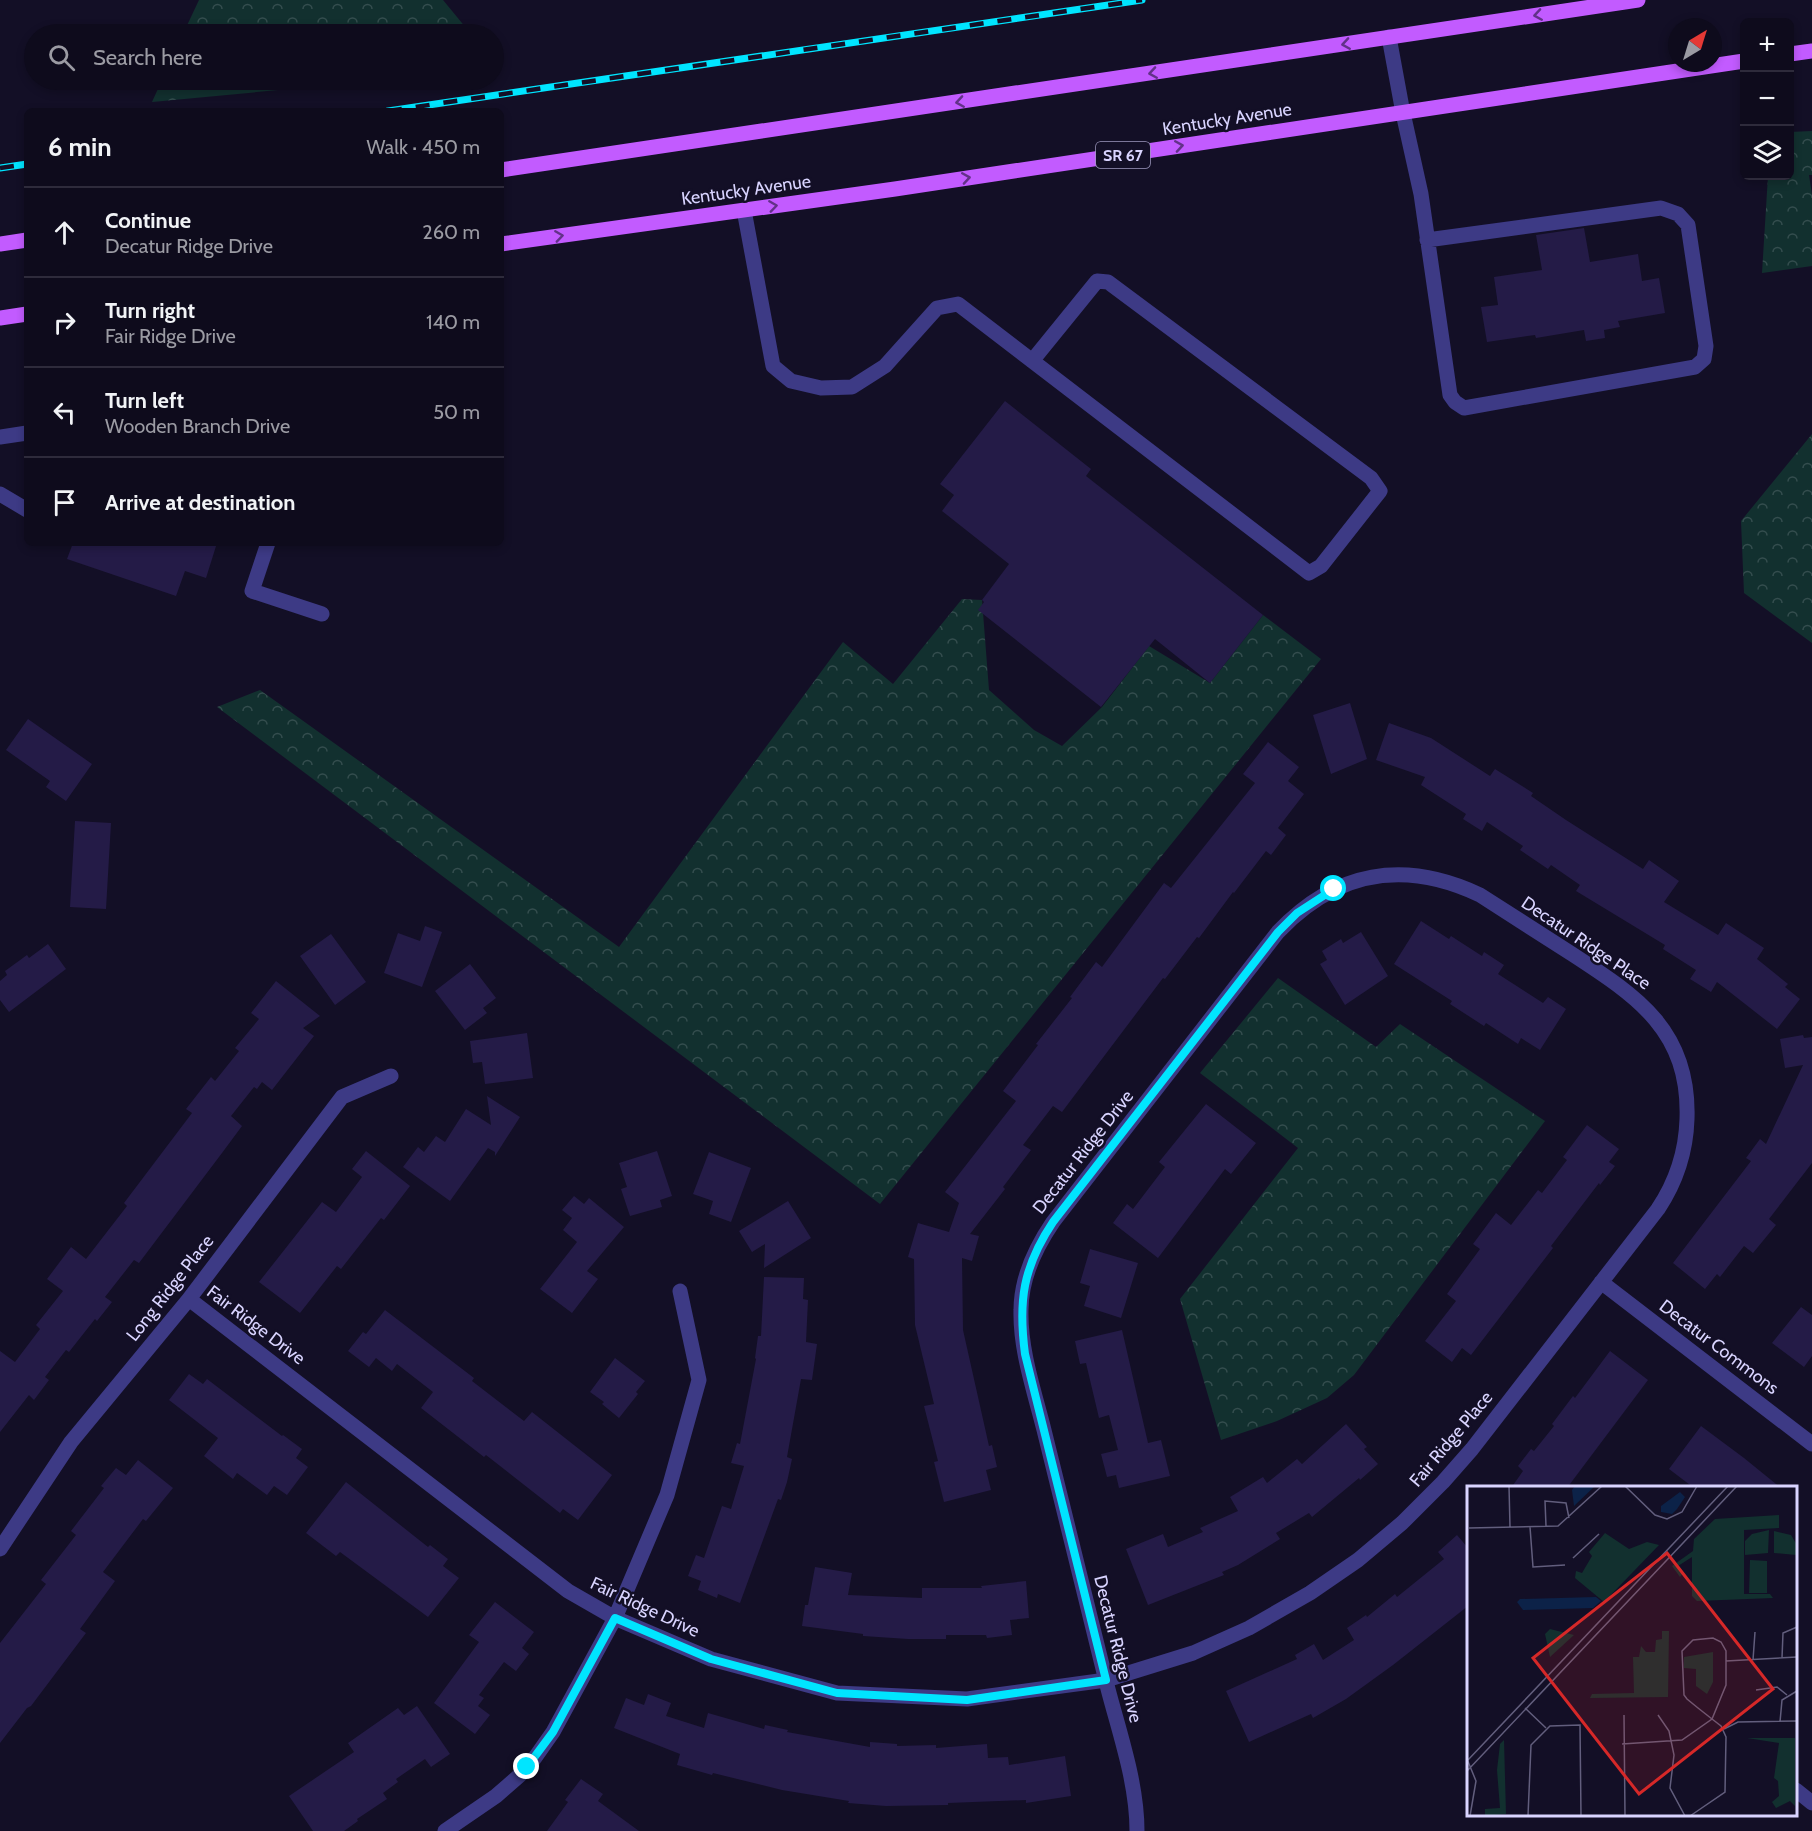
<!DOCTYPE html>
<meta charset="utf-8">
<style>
body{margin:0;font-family:Cabin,sans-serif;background:#171425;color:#f1f3f6}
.controls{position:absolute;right:18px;top:18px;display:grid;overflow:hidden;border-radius:9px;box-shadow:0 3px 9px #0003}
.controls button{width:54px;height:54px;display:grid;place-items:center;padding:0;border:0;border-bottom:2px solid #2e2b3b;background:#0e0b1c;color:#f1f3f6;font:30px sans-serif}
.compass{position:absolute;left:1668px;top:18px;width:54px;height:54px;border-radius:50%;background:#0e0b1c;box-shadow:0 3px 9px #0003;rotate:38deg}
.stop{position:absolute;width:18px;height:18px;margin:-14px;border:4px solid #00e5ff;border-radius:50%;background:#fff}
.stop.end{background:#00e5ff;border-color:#fff;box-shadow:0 2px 6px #0008}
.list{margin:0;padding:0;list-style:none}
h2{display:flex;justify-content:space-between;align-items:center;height:78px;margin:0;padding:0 24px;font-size:26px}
h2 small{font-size:20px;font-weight:400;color:#9b9ba3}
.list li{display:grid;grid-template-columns:39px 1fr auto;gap:18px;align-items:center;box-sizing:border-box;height:90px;padding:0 24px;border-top:2px solid #2e2b3b}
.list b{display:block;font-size:22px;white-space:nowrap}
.list p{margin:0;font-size:20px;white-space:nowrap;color:#9b9ba3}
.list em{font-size:20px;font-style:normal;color:#9b9ba3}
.icon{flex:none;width:33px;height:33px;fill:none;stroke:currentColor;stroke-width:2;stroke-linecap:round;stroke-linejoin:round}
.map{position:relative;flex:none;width:1812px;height:1831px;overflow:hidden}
.search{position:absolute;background:#0e0b1c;box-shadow:0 3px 9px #0003;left:24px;top:24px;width:480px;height:66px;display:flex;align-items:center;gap:15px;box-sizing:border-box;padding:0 21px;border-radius:33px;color:#9b9ba3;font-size:22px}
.panel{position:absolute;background:#0e0b1c;box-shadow:0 3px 9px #0003;left:24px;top:108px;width:480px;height:438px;border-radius:9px}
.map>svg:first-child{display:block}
.forest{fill:url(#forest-crowns)}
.building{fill:#241b47}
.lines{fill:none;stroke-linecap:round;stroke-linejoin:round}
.minor{stroke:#3d3a85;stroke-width:15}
.major{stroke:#c25bff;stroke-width:15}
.rail-casing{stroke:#00e5ff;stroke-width:7}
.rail{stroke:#130f26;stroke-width:4.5;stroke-dasharray:14;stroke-linecap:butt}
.oneway{stroke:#623188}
.route{stroke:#00e5ff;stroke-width:8}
.labels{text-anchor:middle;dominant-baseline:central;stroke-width:5;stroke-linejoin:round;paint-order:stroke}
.shield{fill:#130f26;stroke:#9e99be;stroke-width:1.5}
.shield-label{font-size:16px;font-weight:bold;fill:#d9d4ff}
.street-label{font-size:18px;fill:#d9d4ff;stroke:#130f26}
.inset-road{fill:none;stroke:#625e7d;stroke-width:1.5}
.view{fill:#d62828;fill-opacity:0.15;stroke:#d62828;stroke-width:3}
.inset-edge{fill:none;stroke:#d9d4ff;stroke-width:3}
</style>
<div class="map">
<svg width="1812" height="1831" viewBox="0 0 1812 1831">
<defs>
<pattern id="forest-crowns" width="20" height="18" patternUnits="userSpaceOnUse" patternTransform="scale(1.5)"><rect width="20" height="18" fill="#12302f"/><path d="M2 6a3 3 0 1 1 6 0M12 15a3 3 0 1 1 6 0" fill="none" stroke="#344d4e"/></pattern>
</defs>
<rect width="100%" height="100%" fill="#130f26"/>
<path class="forest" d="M 199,0 L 443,0 L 471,34 L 183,34 Z
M 162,80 L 384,80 L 152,102 Z
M 1812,131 L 1812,175 L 1809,175 L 1812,195 L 1812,266 L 1762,273 L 1768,176 L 1790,176 L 1790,132 Z
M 1812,434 L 1812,643 L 1744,593 L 1741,521 Z
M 962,599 L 982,600 L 989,690 L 1034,730 L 1062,746 L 1102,707 L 1149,646 L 1210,683 L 1263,615 L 1321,659 L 880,1204 L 217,707 L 260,690 L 619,947 L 843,642 L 893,684 Z
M 1278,978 L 1376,1047 L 1400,1024 L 1545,1121 L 1354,1375 L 1327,1398 L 1277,1421 L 1221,1440 L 1180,1299 L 1298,1148 L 1200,1073 Z"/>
<path class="building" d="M 1584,228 L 1590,262 L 1638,254 L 1642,281 L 1659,278 L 1665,313 L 1618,321 L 1620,327 L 1604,330 L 1605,338 L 1586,341 L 1584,330 L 1536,338 L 1535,335 L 1487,342 L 1481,307 L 1498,305 L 1494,277 L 1542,270 L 1536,235 Z
M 1005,401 L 1091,469 L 1086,476 L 1263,615 L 1210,683 L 1155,639 L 1101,707 L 978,610 L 984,602 L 982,600 L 1009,564 L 942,511 L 954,495 L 940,484 Z
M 73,543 L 217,543 L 206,578 L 185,571 L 176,596 L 67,559 Z
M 1350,703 L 1367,759 L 1331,774 L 1313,715 Z
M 28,719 L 92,764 L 66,801 L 46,787 L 50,781 L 6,750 Z
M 1389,723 L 1431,738 L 1490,776 L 1495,769 L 1533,793 L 1531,796 L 1566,820 L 1643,869 L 1649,860 L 1679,881 L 1664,902 L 1718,935 L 1726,923 L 1764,948 L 1757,959 L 1788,984 L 1785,987 L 1800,999 L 1777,1029 L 1717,982 L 1711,992 L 1690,979 L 1696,970 L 1663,949 L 1665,945 L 1576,891 L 1580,885 L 1551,865 L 1548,869 L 1520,850 L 1523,846 L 1487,822 L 1482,831 L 1463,819 L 1466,814 L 1421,785 L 1425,777 L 1376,760 Z
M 1268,742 L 1299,767 L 1288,781 L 1304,794 L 1278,828 L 1286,835 L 1271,855 L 1266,851 L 1234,893 L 1233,892 L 1199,938 L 1197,937 L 1165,979 L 1163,978 L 1062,1112 L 1053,1106 L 1023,1145 L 1031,1150 L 1003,1187 L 1005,1189 L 970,1234 L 979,1236 L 972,1261 L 962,1258 L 963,1330 L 989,1446 L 992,1445 L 997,1467 L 986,1470 L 991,1490 L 944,1502 L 934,1462 L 938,1461 L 924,1406 L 934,1404 L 915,1325 L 914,1259 L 908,1257 L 918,1223 L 949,1232 L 959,1203 L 945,1192 L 1016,1101 L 1003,1091 L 1038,1045 L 1036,1044 L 1072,998 L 1070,997 L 1096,962 L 1102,967 L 1164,883 L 1171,888 L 1255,783 L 1243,774 Z
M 75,821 L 111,823 L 106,909 L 70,907 Z
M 1421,921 L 1449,939 L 1451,936 L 1482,956 L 1484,952 L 1504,965 L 1498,974 L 1543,1003 L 1548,997 L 1566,1009 L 1540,1050 L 1521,1038 L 1518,1044 L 1486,1023 L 1484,1026 L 1450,1004 L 1452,1001 L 1394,964 Z
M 425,926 L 442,932 L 422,987 L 384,973 L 398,933 L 420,941 Z
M 1361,932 L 1388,976 L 1345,1005 L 1320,964 L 1327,960 L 1322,951 L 1341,939 L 1343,943 Z
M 331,934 L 366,982 L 335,1005 L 300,956 Z
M 48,944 L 66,969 L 9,1012 L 0,1000 L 0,981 L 7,975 L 5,971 L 27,955 L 29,958 Z
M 470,964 L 496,998 L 483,1008 L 487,1013 L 465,1030 L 435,991 Z
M 276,981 L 320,1016 L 303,1028 L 314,1036 L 272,1090 L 262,1082 L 257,1089 L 254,1087 L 231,1116 L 242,1126 L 222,1153 L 139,1263 L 134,1260 L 105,1297 L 112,1302 L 97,1321 L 95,1319 L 69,1352 L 66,1350 L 45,1377 L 49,1380 L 34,1400 L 29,1395 L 0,1432 L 0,1351 L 15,1362 L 40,1329 L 36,1325 L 63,1291 L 47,1279 L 71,1247 L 86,1259 L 127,1206 L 124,1203 L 192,1113 L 186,1109 L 211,1077 L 215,1081 L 239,1051 L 235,1048 L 259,1019 L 251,1013 Z
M 527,1033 L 533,1078 L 485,1084 L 482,1062 L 473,1063 L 470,1041 Z
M 1803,1035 L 1804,1038 L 1812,1037 L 1812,1163 L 1769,1219 L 1776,1225 L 1753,1253 L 1744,1246 L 1720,1277 L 1717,1274 L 1705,1289 L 1673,1263 L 1751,1161 L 1746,1158 L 1760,1139 L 1766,1144 L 1803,1065 L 1785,1068 L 1780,1039 Z
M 487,1096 L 520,1117 L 495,1156 L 495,1152 L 488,1148 L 450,1201 L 403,1167 L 418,1147 L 424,1152 L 436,1136 L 445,1142 L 466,1109 L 491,1125 Z
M 1206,1104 L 1256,1143 L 1231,1174 L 1225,1169 L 1158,1258 L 1113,1223 L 1127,1204 L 1133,1209 L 1165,1167 L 1159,1162 Z
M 1587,1125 L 1619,1149 L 1609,1162 L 1615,1166 L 1600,1185 L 1599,1183 L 1551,1246 L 1553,1248 L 1471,1355 L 1462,1348 L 1452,1362 L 1425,1341 L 1456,1301 L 1447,1294 L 1480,1249 L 1473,1244 L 1496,1213 L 1511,1225 L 1538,1190 L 1542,1193 L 1567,1160 L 1563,1157 Z
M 366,1151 L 410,1186 L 384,1220 L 381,1218 L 341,1269 L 337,1266 L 300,1313 L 259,1282 L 322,1202 L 336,1212 L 362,1177 L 352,1169 Z
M 657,1151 L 672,1196 L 660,1200 L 662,1207 L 630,1216 L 621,1189 L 627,1187 L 619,1163 Z
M 709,1152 L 751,1168 L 731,1222 L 709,1214 L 713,1201 L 693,1194 Z
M 574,1196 L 584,1204 L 589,1198 L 624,1227 L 587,1271 L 598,1279 L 572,1313 L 540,1289 L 577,1242 L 563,1230 L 572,1218 L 562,1210 Z
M 788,1201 L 811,1238 L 764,1268 L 765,1244 L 752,1252 L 739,1231 Z
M 1090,1249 L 1138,1263 L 1121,1318 L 1084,1306 L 1090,1286 L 1080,1283 Z
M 764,1277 L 804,1278 L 803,1299 L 808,1300 L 806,1342 L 817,1344 L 812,1380 L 801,1379 L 787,1457 L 792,1459 L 787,1482 L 781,1500 L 778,1499 L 740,1603 L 718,1594 L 717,1598 L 698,1590 L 701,1581 L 688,1576 L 696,1555 L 704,1558 L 722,1506 L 731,1509 L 744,1466 L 731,1463 L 737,1443 L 740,1444 L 756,1359 L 755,1358 L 758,1336 L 761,1336 Z
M 1801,1307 L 1812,1315 L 1812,1356 L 1804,1367 L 1772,1343 Z
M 385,1310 L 474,1378 L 472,1381 L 524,1421 L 532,1412 L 612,1475 L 578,1520 L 563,1509 L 560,1513 L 486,1455 L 484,1457 L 421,1408 L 433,1392 L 397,1364 L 392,1371 L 376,1358 L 369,1367 L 348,1351 L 363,1332 L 366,1334 Z
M 1122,1330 L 1148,1443 L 1161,1440 L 1170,1476 L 1119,1488 L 1116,1475 L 1107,1477 L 1101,1454 L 1118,1450 L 1109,1415 L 1099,1418 L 1086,1363 L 1080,1364 L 1075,1341 Z
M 1610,1351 L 1648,1380 L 1567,1488 L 1511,1488 L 1523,1471 L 1518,1466 L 1531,1449 L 1534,1451 L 1554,1426 L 1552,1424 L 1573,1396 L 1575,1398 Z
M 615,1358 L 645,1381 L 636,1392 L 638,1394 L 619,1418 L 602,1404 L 604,1402 L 590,1392 Z
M 189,1374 L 203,1384 L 207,1379 L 282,1436 L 283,1435 L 302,1449 L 296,1458 L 308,1467 L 287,1495 L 274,1486 L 267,1495 L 237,1473 L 233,1479 L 204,1456 L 218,1438 L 169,1400 Z
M 1346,1424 L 1367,1447 L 1364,1449 L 1378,1464 L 1360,1480 L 1359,1478 L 1312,1517 L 1309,1513 L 1276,1533 L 1280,1539 L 1238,1565 L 1222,1572 L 1224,1575 L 1148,1605 L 1126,1549 L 1163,1534 L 1168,1547 L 1203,1532 L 1200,1528 L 1238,1511 L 1230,1497 L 1263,1477 L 1267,1483 L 1297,1459 L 1302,1464 Z
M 1701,1426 L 1744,1458 L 1781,1488 L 1694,1488 L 1669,1469 Z
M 138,1460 L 173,1488 L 146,1521 L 143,1519 L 103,1572 L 115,1581 L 80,1629 L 86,1633 L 31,1706 L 27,1708 L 0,1743 L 0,1643 L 46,1584 L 41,1580 L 76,1535 L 71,1531 L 104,1488 L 101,1486 L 116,1468 L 126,1475 Z
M 346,1482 L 428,1547 L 430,1545 L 448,1559 L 443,1566 L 459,1578 L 428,1617 L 340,1552 L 336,1556 L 306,1533 Z
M 1457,1535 L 1468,1548 L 1468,1606 L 1393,1665 L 1346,1699 L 1313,1718 L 1311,1714 L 1249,1742 L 1226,1691 L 1297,1659 L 1295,1655 L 1314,1644 L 1323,1660 L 1354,1640 L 1347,1628 L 1366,1615 L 1367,1617 L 1395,1594 L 1397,1597 L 1444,1559 L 1438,1552 Z
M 815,1567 L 852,1573 L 848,1595 L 922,1598 L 922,1588 L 982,1588 L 981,1586 L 1026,1581 L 1029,1618 L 1010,1620 L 1012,1635 L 987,1638 L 986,1635 L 946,1635 L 946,1639 L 908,1639 L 863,1636 L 863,1634 L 802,1626 L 805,1605 L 808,1605 Z
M 495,1602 L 534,1632 L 522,1648 L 529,1654 L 516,1671 L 504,1662 L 479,1695 L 484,1698 L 478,1706 L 490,1715 L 475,1734 L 434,1703 L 479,1642 L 469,1635 Z
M 648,1694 L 671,1703 L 666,1716 L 704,1728 L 708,1713 L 764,1729 L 765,1725 L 788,1730 L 787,1732 L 870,1747 L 870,1742 L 897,1744 L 897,1746 L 936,1745 L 936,1748 L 987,1744 L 988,1758 L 1008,1757 L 1009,1765 L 1065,1756 L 1071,1796 L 1026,1803 L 1026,1800 L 948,1803 L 948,1805 L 886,1806 L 848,1803 L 849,1801 L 782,1790 L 713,1773 L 712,1775 L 677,1765 L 680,1754 L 614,1728 L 626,1698 L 644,1705 Z
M 417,1706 L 450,1754 L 431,1767 L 425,1759 L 396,1779 L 398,1782 L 383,1793 L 387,1799 L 357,1819 L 358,1821 L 344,1831 L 313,1831 L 289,1796 L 354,1752 L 348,1743 L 398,1708 L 404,1715 Z
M 581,1779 L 603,1794 L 598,1801 L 639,1831 L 547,1831 L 568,1802 L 565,1800 Z"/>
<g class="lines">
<path class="minor" d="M 1389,37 L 1403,113 L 1421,194 L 1450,395 L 1455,402 L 1464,408 L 1695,367 L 1704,359 L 1706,346 L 1688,225 L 1678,214 L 1661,208 L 1427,240
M 744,210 L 773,366 L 791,381 L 821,388 L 852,387 L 885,366 L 937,308 L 958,304 L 1309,573 L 1321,566 L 1380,491 L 1371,478 L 1108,282 L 1097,281 L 1032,361
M 0,437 L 27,433
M 0,494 L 27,510
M 268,543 L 252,591 L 322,614
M 1601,1282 L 1812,1444
M 189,1299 L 568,1591 L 615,1618 L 711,1659 L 837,1693 L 967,1699 L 1106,1680 L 1193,1653 L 1249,1628 L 1310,1593 L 1358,1560 L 1402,1523 L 1443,1482 L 1472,1449 L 1658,1209 C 1676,1182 1686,1152 1687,1119 C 1690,1031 1638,997 1572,954 C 1541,934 1510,914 1480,895 C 1404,859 1336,871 1278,932 L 1053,1222 C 1036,1247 1021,1278 1021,1310 C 1020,1350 1034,1390 1044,1430 C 1065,1516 1087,1603 1108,1689 C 1120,1735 1137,1783 1137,1831
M 0,1549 L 71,1442 L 189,1299 L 342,1097 L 391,1076
M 1796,1790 L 1812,1803
M 445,1831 L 496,1796 L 520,1775 L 534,1759 L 553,1732 L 615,1618 L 667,1495 L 699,1380 L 680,1291"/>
<path class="major" d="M 1790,54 L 1812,51
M 501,170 L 1638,0
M 0,244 L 27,240
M 501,244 L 895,189 L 1744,61
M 0,318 L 27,314"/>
<defs>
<path id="rail" d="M 388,111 L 1142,0
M 0,168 L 27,164"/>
</defs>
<use href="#rail" class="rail-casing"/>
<use href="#rail" class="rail"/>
</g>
<defs><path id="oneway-chevron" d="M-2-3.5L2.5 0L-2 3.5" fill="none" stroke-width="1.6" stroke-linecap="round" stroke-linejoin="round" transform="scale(1.5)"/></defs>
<g class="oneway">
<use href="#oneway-chevron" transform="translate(1538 15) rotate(171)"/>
<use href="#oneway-chevron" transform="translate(1346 44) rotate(171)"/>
<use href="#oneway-chevron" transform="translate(1153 73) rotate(171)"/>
<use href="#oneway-chevron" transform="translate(960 102) rotate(171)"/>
<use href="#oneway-chevron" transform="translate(1179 146) rotate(-9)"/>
<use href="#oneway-chevron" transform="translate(966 178) rotate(-9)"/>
<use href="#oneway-chevron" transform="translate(773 206) rotate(-8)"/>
<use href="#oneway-chevron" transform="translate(559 236) rotate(-8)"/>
</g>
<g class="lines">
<path class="route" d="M 527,1767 L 553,1732 L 615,1618 L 711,1659 L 837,1693 L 967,1700 L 1106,1680 L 1025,1354 C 1018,1301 1023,1267 1053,1222 L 1278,932 L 1297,913 L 1334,889"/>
</g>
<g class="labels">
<rect class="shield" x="1096" y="142" width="54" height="26" rx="4.5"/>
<g class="shield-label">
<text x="1123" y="155">SR 67</text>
</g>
<g class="street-label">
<text transform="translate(1227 119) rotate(-9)">Kentucky Avenue</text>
<text transform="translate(746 190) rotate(-8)">Kentucky Avenue</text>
<text transform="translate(1586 943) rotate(34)">Decatur Ridge Place</text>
<text transform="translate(1083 1152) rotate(-52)">Decatur Ridge Drive</text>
<text transform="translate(170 1288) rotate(-52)">Long Ridge Place</text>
<text transform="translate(256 1325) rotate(37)">Fair Ridge Drive</text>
<text transform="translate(1719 1347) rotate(37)">Decatur Commons</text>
<text transform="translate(1451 1439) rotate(-50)">Fair Ridge Place</text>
<text transform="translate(645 1607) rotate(25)">Fair Ridge Drive</text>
<text transform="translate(1118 1649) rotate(76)">Decatur Ridge Drive</text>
</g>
</g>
<g transform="translate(1467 1486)">
<rect width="330" height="330" fill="#130f26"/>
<path d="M 302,44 L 301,67 L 278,69 L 278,55 L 285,48 ZM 307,45 L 324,49 L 330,59 L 329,69 L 307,67 ZM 283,74 L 300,75 L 300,107 L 282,107 Z" fill="#12302f"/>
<path d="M 312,29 L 312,42 L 277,44 L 277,108 L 303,108 L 306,112 L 230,115 L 225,110 L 225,71 L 211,80 L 216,87 L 213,91 L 205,80 L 226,65 L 227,53 L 248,33 ZM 138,47 L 162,63 L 180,56 L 192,59 L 137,116 L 108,92 L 109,85 L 115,87 L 125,70 L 122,66 ZM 83,143 L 107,149 L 83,171 L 78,148 ZM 195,145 L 202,145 L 201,211 L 123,212 L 125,208 L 167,207 L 166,171 L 172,171 L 174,160 L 179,166 L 188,166 L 189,154 L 195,153 ZM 246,166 L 246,196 L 240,208 L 229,200 L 229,183 L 217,182 L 217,171 ZM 280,252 L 328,252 L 328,320 L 323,315 L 309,322 L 305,316 L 312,310 L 311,295 L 307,292 L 312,257 ZM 37,254 L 39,328 L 18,330 L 18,323 L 33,322 L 30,284 L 33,258 Z" fill="#12302f"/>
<path d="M 108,0 L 127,1 L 107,20 L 105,4 ZM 213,6 L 218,11 L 210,23 L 205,28 L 194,26 L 194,20 ZM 129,111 L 134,115 L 126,122 L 56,124 L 50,116 L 53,113 Z" fill="#0c2248"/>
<path class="inset-road" d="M 42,0 L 43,41M 158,0 L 188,29 L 200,33 L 215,26 L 230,0M 0,28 L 0,251M 79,40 L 78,15 L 99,17 L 102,32M 63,41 L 66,81 L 98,79M 2,42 L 91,40 L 135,0M 106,72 L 132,48M 315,172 L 316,147 L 330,141M 286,174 L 288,146M 259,175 L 330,171M 289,204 L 310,201 L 320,209M 58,222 L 79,242M 157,229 L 158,329M 191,229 L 202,245 L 207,269 L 203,302 L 218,330M 313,236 L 315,214 L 330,205M 257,243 L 271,236 L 330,235M 155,258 L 215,254 L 245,233 L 259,199 L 259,165 L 254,156 L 246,152 L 226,154 L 215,165 L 217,209 L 220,213 L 231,222 L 245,233 L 254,240 L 259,251 L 258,306 L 223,330M 0,273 L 9,295 L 3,330M 0,275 L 261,0M 0,285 L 270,0M 61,330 L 64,259 L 83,240 L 113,239 L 114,330"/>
<path class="view" d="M 200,67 L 306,203 L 172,308 L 66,172 Z"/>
<rect width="330" height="330" class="inset-edge"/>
</g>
</svg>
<div class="controls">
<button>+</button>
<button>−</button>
<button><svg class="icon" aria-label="layers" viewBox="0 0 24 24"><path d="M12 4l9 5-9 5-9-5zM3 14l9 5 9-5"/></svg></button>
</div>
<svg class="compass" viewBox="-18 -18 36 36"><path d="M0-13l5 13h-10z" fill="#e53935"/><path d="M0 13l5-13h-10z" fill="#9b9ba3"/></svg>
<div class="stop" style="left:1334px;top:889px"></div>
<div class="stop end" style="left:527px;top:1767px"></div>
<div class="search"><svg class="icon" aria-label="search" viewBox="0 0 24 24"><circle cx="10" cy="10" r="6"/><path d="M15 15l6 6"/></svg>Search here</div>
<section class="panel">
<h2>6 min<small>Walk · 450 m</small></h2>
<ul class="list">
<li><svg class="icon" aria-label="ahead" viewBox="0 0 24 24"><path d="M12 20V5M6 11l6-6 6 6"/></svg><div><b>Continue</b><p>Decatur Ridge Drive</p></div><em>260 m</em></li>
<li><svg class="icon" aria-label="right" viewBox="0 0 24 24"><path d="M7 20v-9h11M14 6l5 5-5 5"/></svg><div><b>Turn right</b><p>Fair Ridge Drive</p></div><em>140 m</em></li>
<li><svg class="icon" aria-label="left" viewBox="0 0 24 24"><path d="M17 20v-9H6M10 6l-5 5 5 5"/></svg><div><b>Turn left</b><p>Wooden Branch Drive</p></div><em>50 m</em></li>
<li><svg class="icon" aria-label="arrive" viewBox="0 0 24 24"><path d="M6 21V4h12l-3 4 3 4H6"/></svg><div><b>Arrive at destination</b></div></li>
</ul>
</section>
</div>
